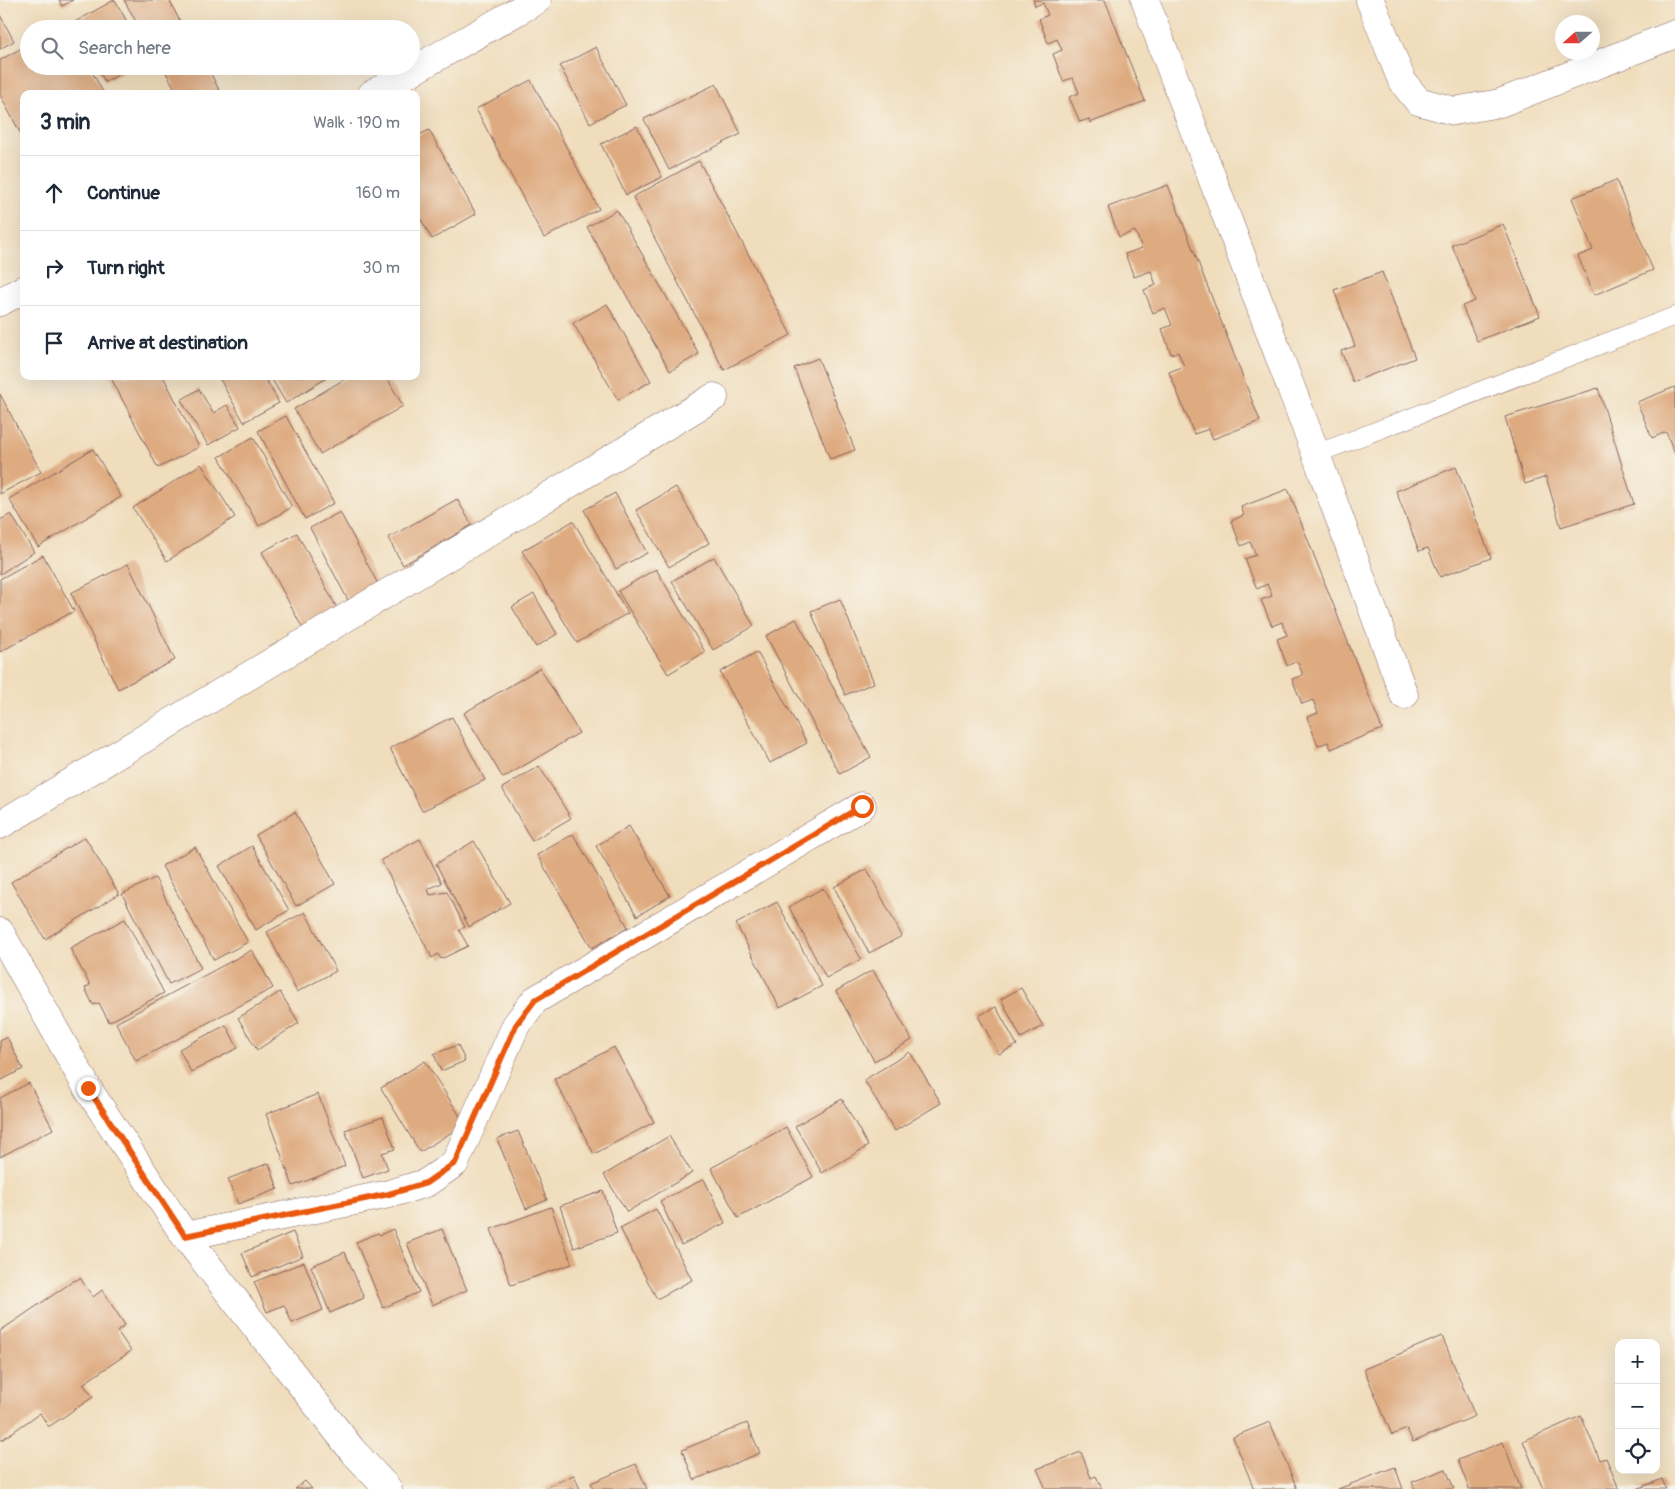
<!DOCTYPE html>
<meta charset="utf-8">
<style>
body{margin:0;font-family:Pangolin,sans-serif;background:#f6f6f7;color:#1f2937}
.controls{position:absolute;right:15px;bottom:15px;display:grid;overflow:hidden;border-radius:10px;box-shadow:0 5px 20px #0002}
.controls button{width:45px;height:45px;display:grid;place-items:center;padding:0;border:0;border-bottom:1px solid #e0e1e3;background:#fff;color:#1f2937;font:25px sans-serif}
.compass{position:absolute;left:1555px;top:15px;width:45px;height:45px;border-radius:50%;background:#fff;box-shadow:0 5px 20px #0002;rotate:249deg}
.stop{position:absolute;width:15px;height:15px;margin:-11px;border:4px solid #ea580c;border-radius:50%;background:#fff}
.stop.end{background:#ea580c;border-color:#fff;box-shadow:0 1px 5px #0008}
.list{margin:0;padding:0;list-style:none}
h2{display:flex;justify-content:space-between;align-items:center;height:65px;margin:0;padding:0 20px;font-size:21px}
h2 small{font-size:16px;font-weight:400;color:#747a83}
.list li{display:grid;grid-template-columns:32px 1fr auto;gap:15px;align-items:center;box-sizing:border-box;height:75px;padding:0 20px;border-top:1px solid #e0e1e3}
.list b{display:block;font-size:19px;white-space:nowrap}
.list em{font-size:16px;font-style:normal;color:#747a83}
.icon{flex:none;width:28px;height:28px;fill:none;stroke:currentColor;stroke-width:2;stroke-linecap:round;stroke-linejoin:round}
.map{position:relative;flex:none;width:1675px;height:1489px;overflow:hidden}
.search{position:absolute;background:#fff;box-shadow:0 5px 20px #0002;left:20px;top:20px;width:400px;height:55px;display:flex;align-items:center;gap:12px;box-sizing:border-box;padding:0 18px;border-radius:28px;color:#747a83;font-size:19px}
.panel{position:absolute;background:#fff;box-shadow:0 5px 20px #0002;left:20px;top:90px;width:400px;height:290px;border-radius:10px}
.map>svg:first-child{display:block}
.building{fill:#deaa80}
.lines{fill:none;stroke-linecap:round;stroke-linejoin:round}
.lane-casing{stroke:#84625e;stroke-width:19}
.street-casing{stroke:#84625e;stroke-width:29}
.lane{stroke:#fff;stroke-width:18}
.street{stroke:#fff;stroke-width:28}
.route{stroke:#ea580c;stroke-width:6}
</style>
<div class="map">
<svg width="1675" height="1489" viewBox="0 0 1675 1489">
<rect width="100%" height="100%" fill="#f7f3e8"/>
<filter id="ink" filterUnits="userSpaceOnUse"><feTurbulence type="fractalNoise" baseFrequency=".02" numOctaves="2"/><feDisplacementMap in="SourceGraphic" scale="10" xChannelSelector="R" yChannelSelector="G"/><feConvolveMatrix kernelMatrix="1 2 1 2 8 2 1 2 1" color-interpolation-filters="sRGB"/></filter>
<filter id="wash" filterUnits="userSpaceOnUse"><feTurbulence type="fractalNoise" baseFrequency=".0096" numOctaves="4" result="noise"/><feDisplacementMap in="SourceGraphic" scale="20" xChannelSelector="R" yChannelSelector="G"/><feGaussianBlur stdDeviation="1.12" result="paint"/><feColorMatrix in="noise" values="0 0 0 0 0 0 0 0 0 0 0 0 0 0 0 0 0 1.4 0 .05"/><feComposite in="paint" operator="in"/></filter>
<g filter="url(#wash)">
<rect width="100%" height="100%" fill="#f0ddbc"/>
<g id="blocks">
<path class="building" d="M 59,0 L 73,0 L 62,6 Z
M 114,0 L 115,0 L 131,29 L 76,29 L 73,23 Z
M 124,0 L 169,0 L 184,29 L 140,29 Z
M 1033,0 L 1105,0 L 1145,101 L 1090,123 L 1089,119 L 1080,122 L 1069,97 L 1079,93 L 1073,78 L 1063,81 L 1053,54 L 1062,50 L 1057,39 L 1048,43 L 1039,19 L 1048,15 L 1043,3 L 1035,6 Z
M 0,15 L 14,41 L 0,49 Z
M 29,44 L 29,66 L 89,66 L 103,92 L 100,94 L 24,94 L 24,135 L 22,136 L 0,95 L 0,60 Z
M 596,47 L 626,105 L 590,123 L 560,66 Z
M 96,66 L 135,66 L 105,82 Z
M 175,66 L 207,66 L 221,94 L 178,94 L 165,71 Z
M 531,80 L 599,209 L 544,238 L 476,109 Z
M 716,84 L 741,134 L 669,170 L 644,119 Z
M 637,126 L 662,177 L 626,195 L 601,144 Z
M 429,130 L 476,214 L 432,239 L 416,211 L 416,137 Z
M 699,161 L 791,335 L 724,370 L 633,197 Z
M 1616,180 L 1653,270 L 1594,295 L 1578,256 L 1593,250 L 1572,198 Z
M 1168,185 L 1260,421 L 1213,439 L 1209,429 L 1194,434 L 1169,372 L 1184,366 L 1178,352 L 1171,354 L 1162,329 L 1172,325 L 1165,308 L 1153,313 L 1144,290 L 1156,285 L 1151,271 L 1134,277 L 1125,254 L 1142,248 L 1135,231 L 1119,237 L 1108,207 Z
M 617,210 L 699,354 L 670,371 L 587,227 Z
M 1503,224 L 1540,316 L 1477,341 L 1462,306 L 1475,301 L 1452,245 Z
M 1382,272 L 1415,358 L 1353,382 L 1341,351 L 1355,346 L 1334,290 Z
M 607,304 L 651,381 L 618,400 L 573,323 Z
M 818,358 L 855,450 L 830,459 L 794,368 Z
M 110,376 L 163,376 L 199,447 L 158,468 Z
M 218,376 L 264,376 L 279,403 L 244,422 Z
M 270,376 L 330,376 L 286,403 Z
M 350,376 L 386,376 L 403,406 L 320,454 L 294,409 Z
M 1675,387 L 1675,454 L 1666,432 L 1652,438 L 1637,402 Z
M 1598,388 L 1634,504 L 1561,527 L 1546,477 L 1525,484 L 1505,417 Z
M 199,389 L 213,413 L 227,405 L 240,427 L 208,445 L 181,400 Z
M 0,394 L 41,472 L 0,494 Z
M 286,416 L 334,503 L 305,519 L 258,431 Z
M 253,437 L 292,507 L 259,526 L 219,457 Z
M 93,449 L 121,497 L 38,547 L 9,499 Z
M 201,464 L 235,517 L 167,561 L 133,508 Z
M 1456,467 L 1491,558 L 1440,577 L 1428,548 L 1419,551 L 1396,491 Z
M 676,487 L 709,543 L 669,567 L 636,510 Z
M 1288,489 L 1382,729 L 1331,749 L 1328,742 L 1318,746 L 1307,717 L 1318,713 L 1313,700 L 1302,704 L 1292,679 L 1303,675 L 1297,661 L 1287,666 L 1277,639 L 1287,635 L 1282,622 L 1272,626 L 1261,600 L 1272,596 L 1267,584 L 1257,589 L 1245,559 L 1256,555 L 1250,542 L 1241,546 L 1231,521 L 1244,515 L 1241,507 Z
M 615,493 L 647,553 L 616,569 L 584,510 Z
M 457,499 L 472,525 L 403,565 L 388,538 Z
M 340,512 L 380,588 L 350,604 L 310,528 Z
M 11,514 L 34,552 L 0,574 L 0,520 Z
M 573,521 L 628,613 L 577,643 L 522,551 Z
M 297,533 L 338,610 L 303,629 L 262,552 Z
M 43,555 L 74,611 L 0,652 L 0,579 Z
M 714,557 L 754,626 L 713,650 L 672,581 Z
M 128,564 L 175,660 L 118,689 L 71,593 Z
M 656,569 L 705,652 L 668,674 L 618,591 Z
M 534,594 L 557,634 L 536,647 L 512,607 Z
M 840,599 L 874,683 L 845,695 L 811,611 Z
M 796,619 L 871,757 L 840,774 L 766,636 Z
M 757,652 L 807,743 L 770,763 L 720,672 Z
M 540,668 L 579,733 L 503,778 L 464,713 Z
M 452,717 L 485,780 L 422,811 L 390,748 Z
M 539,766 L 571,818 L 532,841 L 502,788 Z
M 295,812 L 335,884 L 296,906 L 256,835 Z
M 629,826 L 670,896 L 637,916 L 596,846 Z
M 573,834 L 628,927 L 592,948 L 537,855 Z
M 85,837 L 119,894 L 45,939 L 11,882 Z
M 420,839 L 442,883 L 428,889 L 430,895 L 447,892 L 465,927 L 459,930 L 468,946 L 441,959 L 438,954 L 432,958 L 381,860 Z
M 474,841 L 510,903 L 469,927 L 436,864 Z
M 252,846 L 289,910 L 256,930 L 219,866 Z
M 195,847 L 248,942 L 214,960 L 162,866 Z
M 867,869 L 902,936 L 869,953 L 834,887 Z
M 155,878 L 201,968 L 169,984 L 122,894 Z
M 823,888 L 861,959 L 826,978 L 789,907 Z
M 777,902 L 822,986 L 780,1008 L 736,924 Z
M 305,912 L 336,971 L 297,992 L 267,932 Z
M 125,919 L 164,993 L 109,1022 L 99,1003 L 93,1005 L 85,988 L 90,985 L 70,948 Z
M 252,950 L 273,988 L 136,1061 L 116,1023 Z
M 873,970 L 912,1040 L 874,1061 L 836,991 Z
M 1021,988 L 1043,1026 L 1021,1038 L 1001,999 Z
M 280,992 L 299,1023 L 257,1050 L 238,1018 Z
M 996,1007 L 1017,1045 L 999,1054 L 978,1016 Z
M 226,1025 L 238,1048 L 191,1072 L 179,1049 Z
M 7,1037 L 23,1069 L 0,1081 L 0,1041 Z
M 458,1045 L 465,1061 L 441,1071 L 434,1054 Z
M 614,1047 L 654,1122 L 594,1154 L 554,1079 Z
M 910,1052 L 941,1103 L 895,1131 L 864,1080 Z
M 425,1061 L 465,1124 L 420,1152 L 381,1088 Z
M 29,1083 L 53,1129 L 0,1157 L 0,1098 Z
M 318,1094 L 345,1166 L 293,1186 L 266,1114 Z
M 842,1099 L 868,1146 L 822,1173 L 795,1126 Z
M 383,1117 L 395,1149 L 382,1153 L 388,1169 L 363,1178 L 345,1130 Z
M 786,1127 L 813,1177 L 738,1218 L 711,1168 Z
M 518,1131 L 547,1200 L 526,1209 L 497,1139 Z
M 669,1136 L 692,1173 L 627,1212 L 604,1175 Z
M 269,1163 L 278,1189 L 238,1204 L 228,1179 Z
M 704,1179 L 725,1223 L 681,1245 L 660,1201 Z
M 603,1191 L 617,1233 L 574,1248 L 560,1206 Z
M 551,1207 L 572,1264 L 511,1285 L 491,1229 Z
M 656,1209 L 692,1280 L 657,1299 L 620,1228 Z
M 393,1229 L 419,1292 L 383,1308 L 356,1242 L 378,1233 L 380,1235 Z
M 442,1229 L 467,1290 L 432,1305 L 407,1243 Z
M 293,1232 L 303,1256 L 252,1277 L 242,1253 Z
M 345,1252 L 364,1298 L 330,1313 L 311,1266 Z
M 304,1262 L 323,1310 L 292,1323 L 284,1305 L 267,1312 L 254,1282 Z
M 80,1278 L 93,1297 L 102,1290 L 125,1325 L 117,1331 L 131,1351 L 83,1384 L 93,1397 L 50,1426 L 48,1426 L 40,1413 L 0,1441 L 0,1331 L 75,1280 L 75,1281 Z
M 1442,1336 L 1475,1416 L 1413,1442 L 1407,1429 L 1392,1435 L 1364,1369 Z
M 1581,1416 L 1600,1460 L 1606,1458 L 1619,1489 L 1543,1489 L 1523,1441 Z
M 1270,1422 L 1297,1489 L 1254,1489 L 1233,1437 Z
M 747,1423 L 760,1453 L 694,1480 L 682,1450 Z
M 1503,1442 L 1521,1489 L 1469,1489 L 1458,1460 Z
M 1081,1452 L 1091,1478 L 1096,1476 L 1102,1489 L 1046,1489 L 1037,1469 Z
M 636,1464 L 647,1489 L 593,1489 L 591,1483 Z
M 1395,1467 L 1403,1489 L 1338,1489 Z
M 1446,1469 L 1454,1489 L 1415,1489 L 1412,1482 Z
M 574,1475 L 580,1489 L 542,1489 Z
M 1662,1479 L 1666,1489 L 1637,1489 Z
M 305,1481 L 312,1489 L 295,1489 Z"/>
</g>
</g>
<g filter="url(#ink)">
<use href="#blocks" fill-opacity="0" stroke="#84625e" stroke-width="1"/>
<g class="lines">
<defs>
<path id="lane" d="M 1316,454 L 1675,316"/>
<path id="street" d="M 1145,0 L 1316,454 L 1404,695
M 1370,0 L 1402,81 L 1418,101 L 1454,111 L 1500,103 L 1675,34
M 372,94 L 537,0
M 0,302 L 24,289
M 0,825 L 714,397
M 0,932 L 88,1089 L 185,1236 L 352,1450 L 388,1489
M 185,1236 L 389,1194 L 426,1183 L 455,1163 L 516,1025 L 535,1000 L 862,806"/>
</defs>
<use href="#lane" class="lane-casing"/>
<use href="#street" class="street-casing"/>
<use href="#lane" class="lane"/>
<use href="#street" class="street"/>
</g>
</g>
<g class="lines" filter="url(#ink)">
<path class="route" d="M 88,1088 L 185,1236 L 389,1194 L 426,1183 L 455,1163 L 516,1025 L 535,1000 L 862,806"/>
</g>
</svg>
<div class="controls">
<button>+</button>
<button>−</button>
<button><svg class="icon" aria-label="locate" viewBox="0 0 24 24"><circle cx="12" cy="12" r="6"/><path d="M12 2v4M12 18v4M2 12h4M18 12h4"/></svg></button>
</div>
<svg class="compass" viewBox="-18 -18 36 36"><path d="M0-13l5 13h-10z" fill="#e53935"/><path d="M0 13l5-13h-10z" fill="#747a83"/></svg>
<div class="stop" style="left:862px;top:806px"></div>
<div class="stop end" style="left:88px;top:1088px"></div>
<div class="search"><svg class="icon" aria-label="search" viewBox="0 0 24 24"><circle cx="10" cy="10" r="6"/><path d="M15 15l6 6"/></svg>Search here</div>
<section class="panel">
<h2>3 min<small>Walk · 190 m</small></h2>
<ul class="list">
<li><svg class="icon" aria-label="ahead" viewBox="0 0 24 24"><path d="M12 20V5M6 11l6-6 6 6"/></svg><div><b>Continue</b></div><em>160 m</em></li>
<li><svg class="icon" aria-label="right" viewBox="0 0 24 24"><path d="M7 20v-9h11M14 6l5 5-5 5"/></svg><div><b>Turn right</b></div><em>30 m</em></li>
<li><svg class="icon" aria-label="arrive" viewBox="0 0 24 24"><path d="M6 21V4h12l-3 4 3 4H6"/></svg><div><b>Arrive at destination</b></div></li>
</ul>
</section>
</div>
